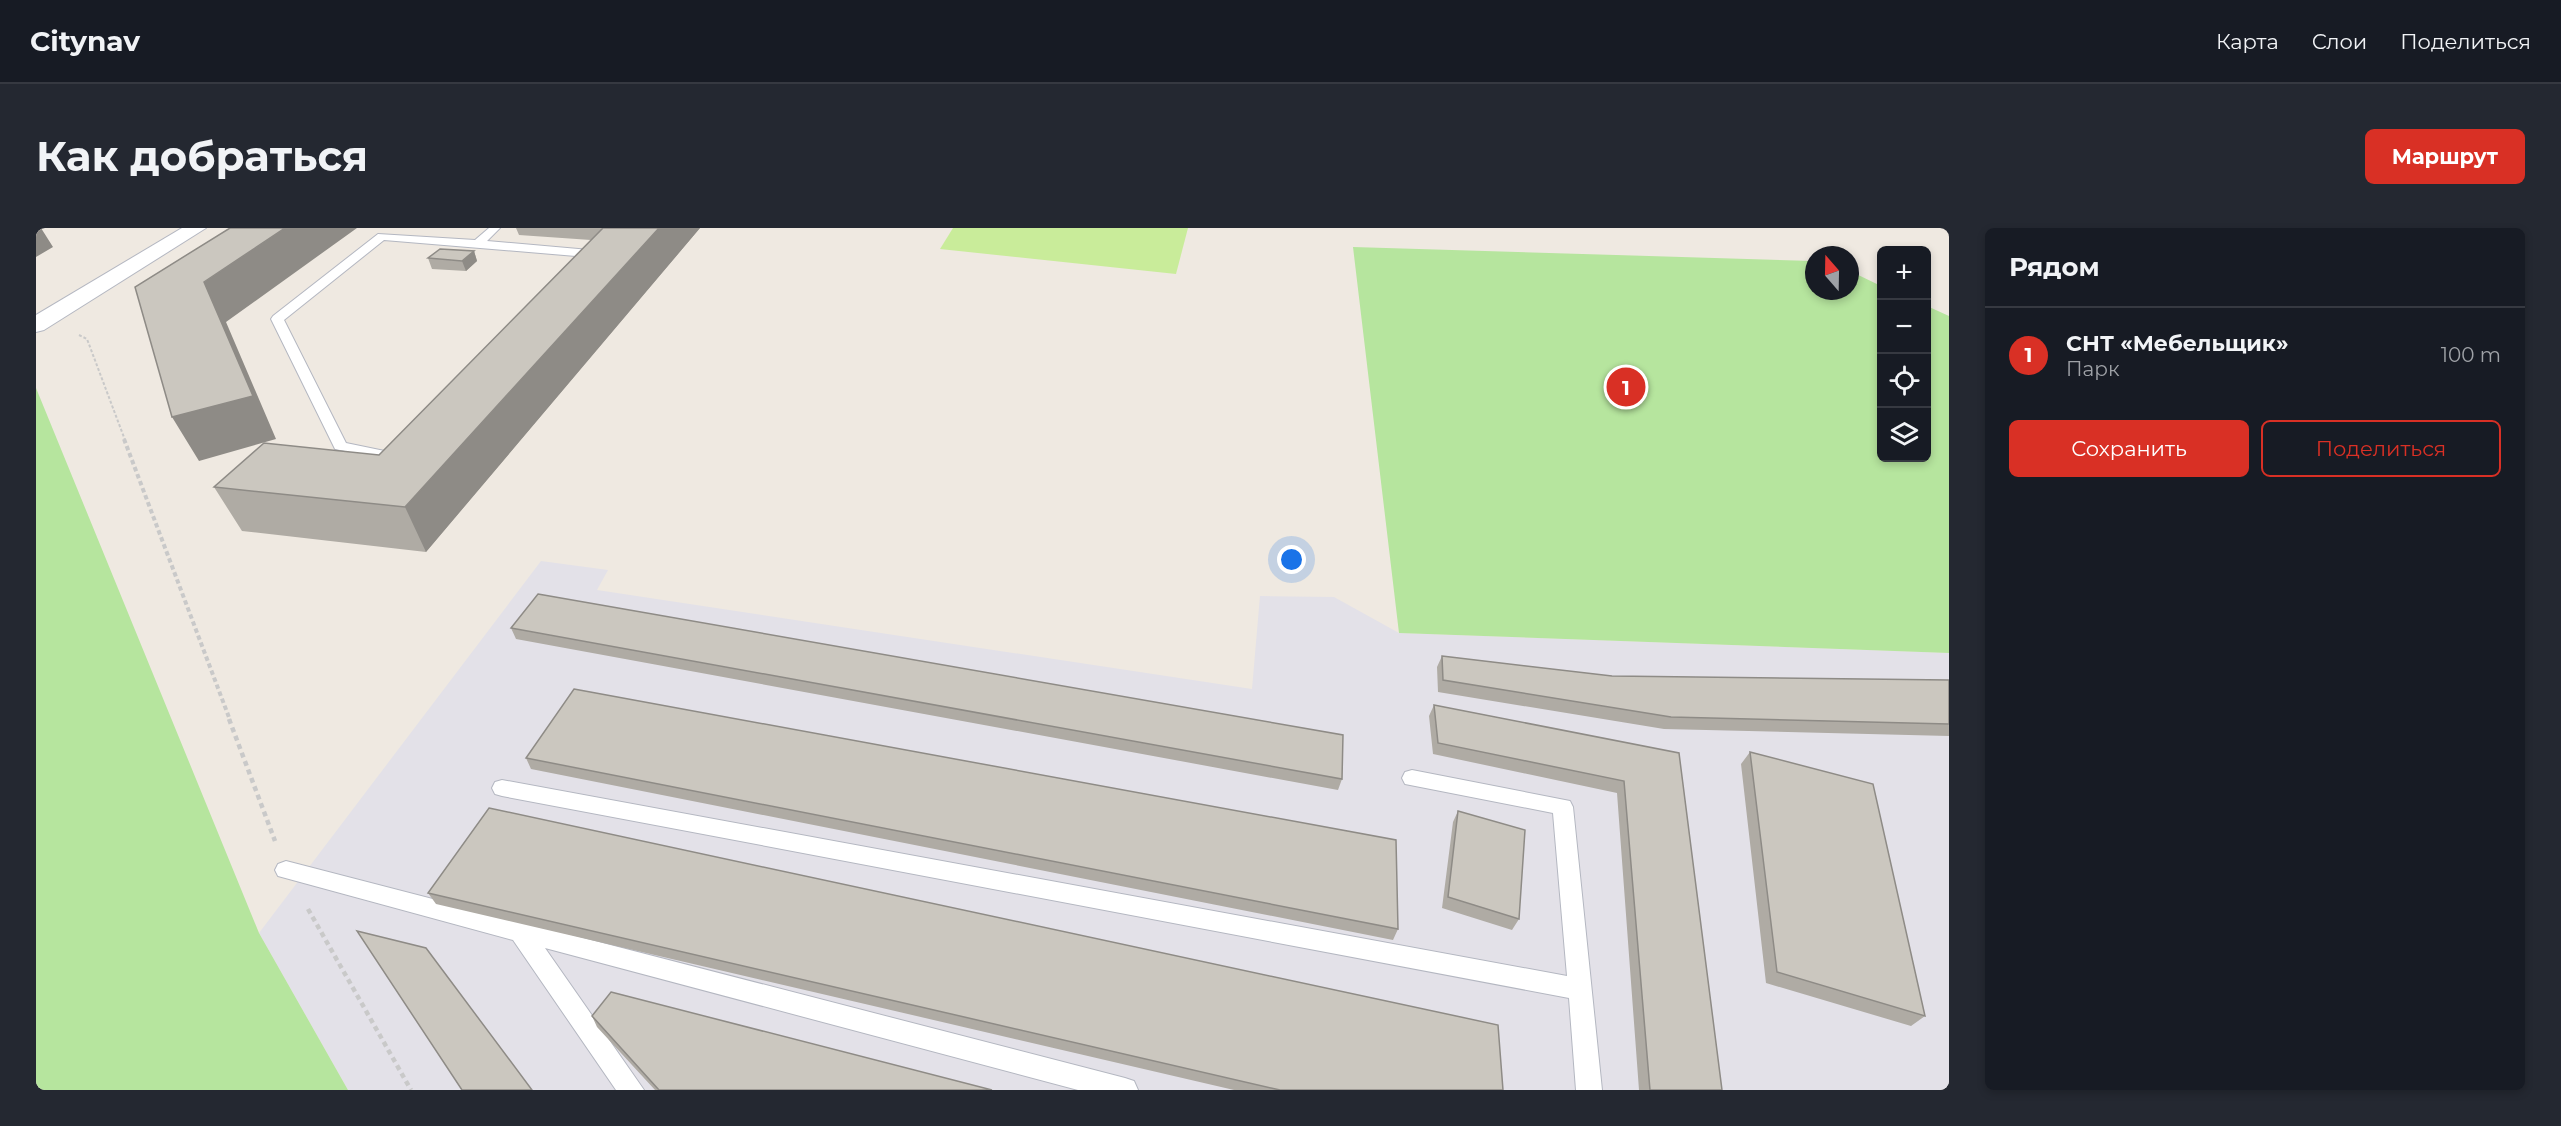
<!DOCTYPE html>
<html lang="ru">
<meta charset="utf-8">
<style>
body{margin:0;font-family:Montserrat,sans-serif;background:#242831;color:#f1f3f6}
.controls{position:absolute;right:18px;top:18px;display:grid;overflow:hidden;border-radius:9px;box-shadow:0 3px 9px #0003}
.controls button{width:54px;height:54px;display:grid;place-items:center;padding:0;border:0;border-bottom:2px solid #363941;background:#171b24;color:#f1f3f6;font:30px sans-serif}
.compass{position:absolute;left:1769px;top:18px;width:54px;height:54px;border-radius:50%;background:#171b24;box-shadow:0 3px 9px #0003;rotate:340deg}
.you{position:absolute;left:1256px;top:332px;width:21px;height:21px;margin:-15px;border:4px solid #fff;border-radius:50%;background:#1a73e8;box-shadow:0 0 0 9px #1a73e833}
.badge{display:grid;place-items:center;width:39px;height:39px;border-radius:50%;background:#d93025;color:#fff;font-size:20px;font-weight:700}
.pin{position:absolute;translate:-50% -50%;border:3px solid #fff;box-shadow:0 2px 6px #0006}
.list{margin:0;padding:0;list-style:none}
h2{display:flex;justify-content:space-between;align-items:center;height:78px;margin:0;padding:0 24px;font-size:26px}
h2 small{font-size:20px;font-weight:400;color:#9ea1a6}
.list li{display:grid;grid-template-columns:39px 1fr auto;gap:18px;align-items:center;box-sizing:border-box;height:96px;padding:0 24px;border-top:2px solid #363941}
.list b{display:block;font-size:22px;white-space:nowrap}
.list p{margin:0;font-size:20px;white-space:nowrap;color:#9ea1a6}
.list em{font-size:20px;font-style:normal;color:#9ea1a6}
.actions{display:flex;gap:12px;padding:18px 24px}
.actions a{flex:1;padding:14px 0;border:2px solid #d93025;border-radius:9px;text-align:center;font-size:21px;color:#d93025}
.actions .main{background:#d93025;color:#fff}
.icon{flex:none;width:33px;height:33px;fill:none;stroke:currentColor;stroke-width:2;stroke-linecap:round;stroke-linejoin:round}
.map{position:relative;flex:none;width:1913px;height:862px;overflow:hidden;border-radius:9px}
header{display:flex;align-items:center;gap:36px;box-sizing:border-box;height:84px;padding:0 30px;background:#171b24;border-bottom:2px solid #363941}
header strong{font-size:28px}
nav{display:flex;gap:33px;margin-inline-start:auto;font-size:21px}
.intro{display:flex;align-items:center;justify-content:space-between;box-sizing:border-box;height:144px;padding:0 36px}
h1{margin:0;font-size:42px}
.button{padding:15px 27px;border-radius:9px;background:#d93025;color:#fff;font-size:21px;font-weight:700}
main{display:flex;gap:36px;padding:0 36px}
aside{flex:1;background:#171b24;border-radius:9px;box-shadow:0 3px 9px #0003}
.map>svg:first-child{display:block}
.industrial{fill:#e3e1e8}
.green{fill:#b6e59e}
.pitch{fill:#c9ec9a}
.lines{fill:none;stroke-linecap:round;stroke-linejoin:round}
.service-casing{stroke:#b4b7c1;stroke-width:2}
.minor-casing{stroke:#b4b7c1;stroke-width:2}
.path-far2{stroke:#c9c9c9;stroke-width:2;stroke-dasharray:3 2;stroke-linecap:butt}
.path-far1{stroke:#c9c9c9;stroke-width:4;stroke-dasharray:4.5 3;stroke-linecap:butt}
.path{stroke:#c9c9c9;stroke-width:4.5;stroke-dasharray:5 4;stroke-linecap:butt}
.service{fill:#fff;fill-rule:evenodd}
.minor{fill:#fff;fill-rule:evenodd}
.wall{fill:#afaba4}
.shaded-wall{fill:#8e8b86}
.building{fill:#cbc7bf;stroke:#8e8b86;stroke-width:1.5}
</style>
<header>
<strong>Citynav</strong>
<nav><a>Карта</a><a>Слои</a><a>Поделиться</a></nav>
</header>
<div class="intro"><h1>Как добраться</h1><a class="button">Маршрут</a></div>
<main>
<div class="map">
<svg width="1913" height="862" viewBox="0 0 1913 862">
<rect width="100%" height="100%" fill="#efe9e1"/>
<path class="industrial" d="M 505,333 L 572,342 L 561,362 L 1216,461 L 1224,368 L 1298,369 L 1363,405 L 1913,425 L 1913,862 L 312,862 L 223,705 Z"/>
<path class="green" d="M 1317,19 L 1778,33 L 1778,63 L 1814,63 L 1814,43 L 1845,58 L 1846,230 L 1890,230 L 1891,78 L 1913,88 L 1913,425 L 1363,405 Z
M 0,160 L 223,705 L 312,862 L 0,862 Z"/>
<path class="pitch" d="M 917,0 L 1152,0 L 1140,46 L 904,21 Z"/>
<g class="lines">
<defs>
<path id="service" d="M 453,0 L 464,0 L 451,13 L 565,23 L 571,26 L 564,30 L 348,12 L 248,92 L 310,215 L 368,227 L 375,231 L 368,235 L 299,221 L 235,91 L 237,88 L 342,6 L 439,12 Z
M 1376,542 L 1534,573 L 1537,579 L 1566,862 L 1540,862 L 1533,770 L 466,568 L 459,566 L 456,560 L 459,554 L 466,552 L 1531,748 L 1517,585 L 1369,556 L 1366,550 L 1369,544 Z
M 250,633 L 1089,850 L 1098,853 L 1102,862 L 1042,862 L 509,720 L 608,862 L 580,862 L 477,712 L 242,648 L 239,642 L 242,636 Z"/>
<path id="minor" d="M 146,0 L 170,0 L 8,102 L 0,104 L 0,87 Z"/>
</defs>
<use href="#service" class="service-casing"/>
<use href="#minor" class="minor-casing"/>
<path class="path-far2" d="M 43,107 L 51,111 L 89,212"/>
<path class="path-far1" d="M 88,211 L 194,492"/>
<path class="path" d="M 193,491 L 239,613
M 272,681 L 375,862"/>
<use href="#service" class="service"/>
<use href="#minor" class="minor"/>
</g>
<path class="wall" d="M 480,0 L 664,0 L 390,324 L 206,303 L 178,259 L 343,227 L 555,12 L 483,7 Z
M 438,23 L 441,33 L 430,43 L 396,41 L 392,30 Z
M 475,400 L 1306,551 L 1302,562 L 480,411 Z
M 1406,428 L 1576,448 L 1913,452 L 1913,508 L 1628,501 L 1402,464 L 1401,439 Z
M 1398,477 L 1643,525 L 1686,862 L 1603,862 L 1581,565 L 1397,526 L 1393,488 Z
M 1714,524 L 1889,788 L 1875,798 L 1730,755 L 1705,536 Z
M 490,530 L 1362,701 L 1357,712 L 495,541 Z
M 1422,583 L 1483,691 L 1476,702 L 1406,680 L 1417,594 Z
M 392,665 L 1467,862 L 1198,862 L 400,676 Z
M 556,788 L 956,862 L 619,862 L 561,799 Z"/>
<path class="shaded-wall" d="M 5,0 L 17,19 L 0,29 L 0,3 Z
M 249,0 L 321,0 L 190,94 L 240,211 L 163,233 L 136,189 L 168,54 Z
M 623,0 L 664,0 L 390,324 L 369,279 Z
M 438,23 L 441,33 L 430,43 L 426,33 Z"/>
<path class="building" d="M 194,0 L 249,0 L 168,54 L 217,168 L 136,189 L 99,59 Z
M 567,0 L 623,0 L 369,279 L 178,259 L 228,215 L 343,227 Z
M 404,21 L 438,23 L 426,33 L 392,30 Z
M 502,366 L 1307,507 L 1306,551 L 475,400 Z
M 1406,428 L 1576,448 L 1913,452 L 1913,496 L 1635,489 L 1407,452 Z
M 538,461 L 1360,612 L 1362,701 L 490,530 Z
M 1398,477 L 1643,525 L 1686,862 L 1614,862 L 1588,553 L 1402,515 Z
M 1714,524 L 1837,556 L 1889,788 L 1741,744 Z
M 453,580 L 1462,797 L 1467,862 L 1244,862 L 392,665 Z
M 1422,583 L 1489,602 L 1483,691 L 1412,669 Z
M 321,703 L 390,720 L 496,862 L 426,862 Z
M 575,764 L 956,862 L 623,862 L 556,788 Z"/>
</svg>
<div class="controls">
<button>+</button>
<button>−</button>
<button><svg class="icon" aria-label="locate" viewBox="0 0 24 24"><circle cx="12" cy="12" r="6"/><path d="M12 2v4M12 18v4M2 12h4M18 12h4"/></svg></button>
<button><svg class="icon" aria-label="layers" viewBox="0 0 24 24"><path d="M12 4l9 5-9 5-9-5zM3 14l9 5 9-5"/></svg></button>
</div>
<svg class="compass" viewBox="-18 -18 36 36"><path d="M0-13l5 13h-10z" fill="#e53935"/><path d="M0 13l5-13h-10z" fill="#9ea1a6"/></svg>
<div class="you"></div>
<div class="pin badge" style="left:1590px;top:159px">1</div>
</div>
<aside>
<h2>Рядом<small></small></h2>
<ul class="list">
<li><span class="badge">1</span><div><b>СНТ «Мебельщик»</b><p>Парк</p></div><em>100 m</em></li>
</ul>
<div class="actions"><a class="main">Сохранить</a><a>Поделиться</a></div>
</aside>
</main>
